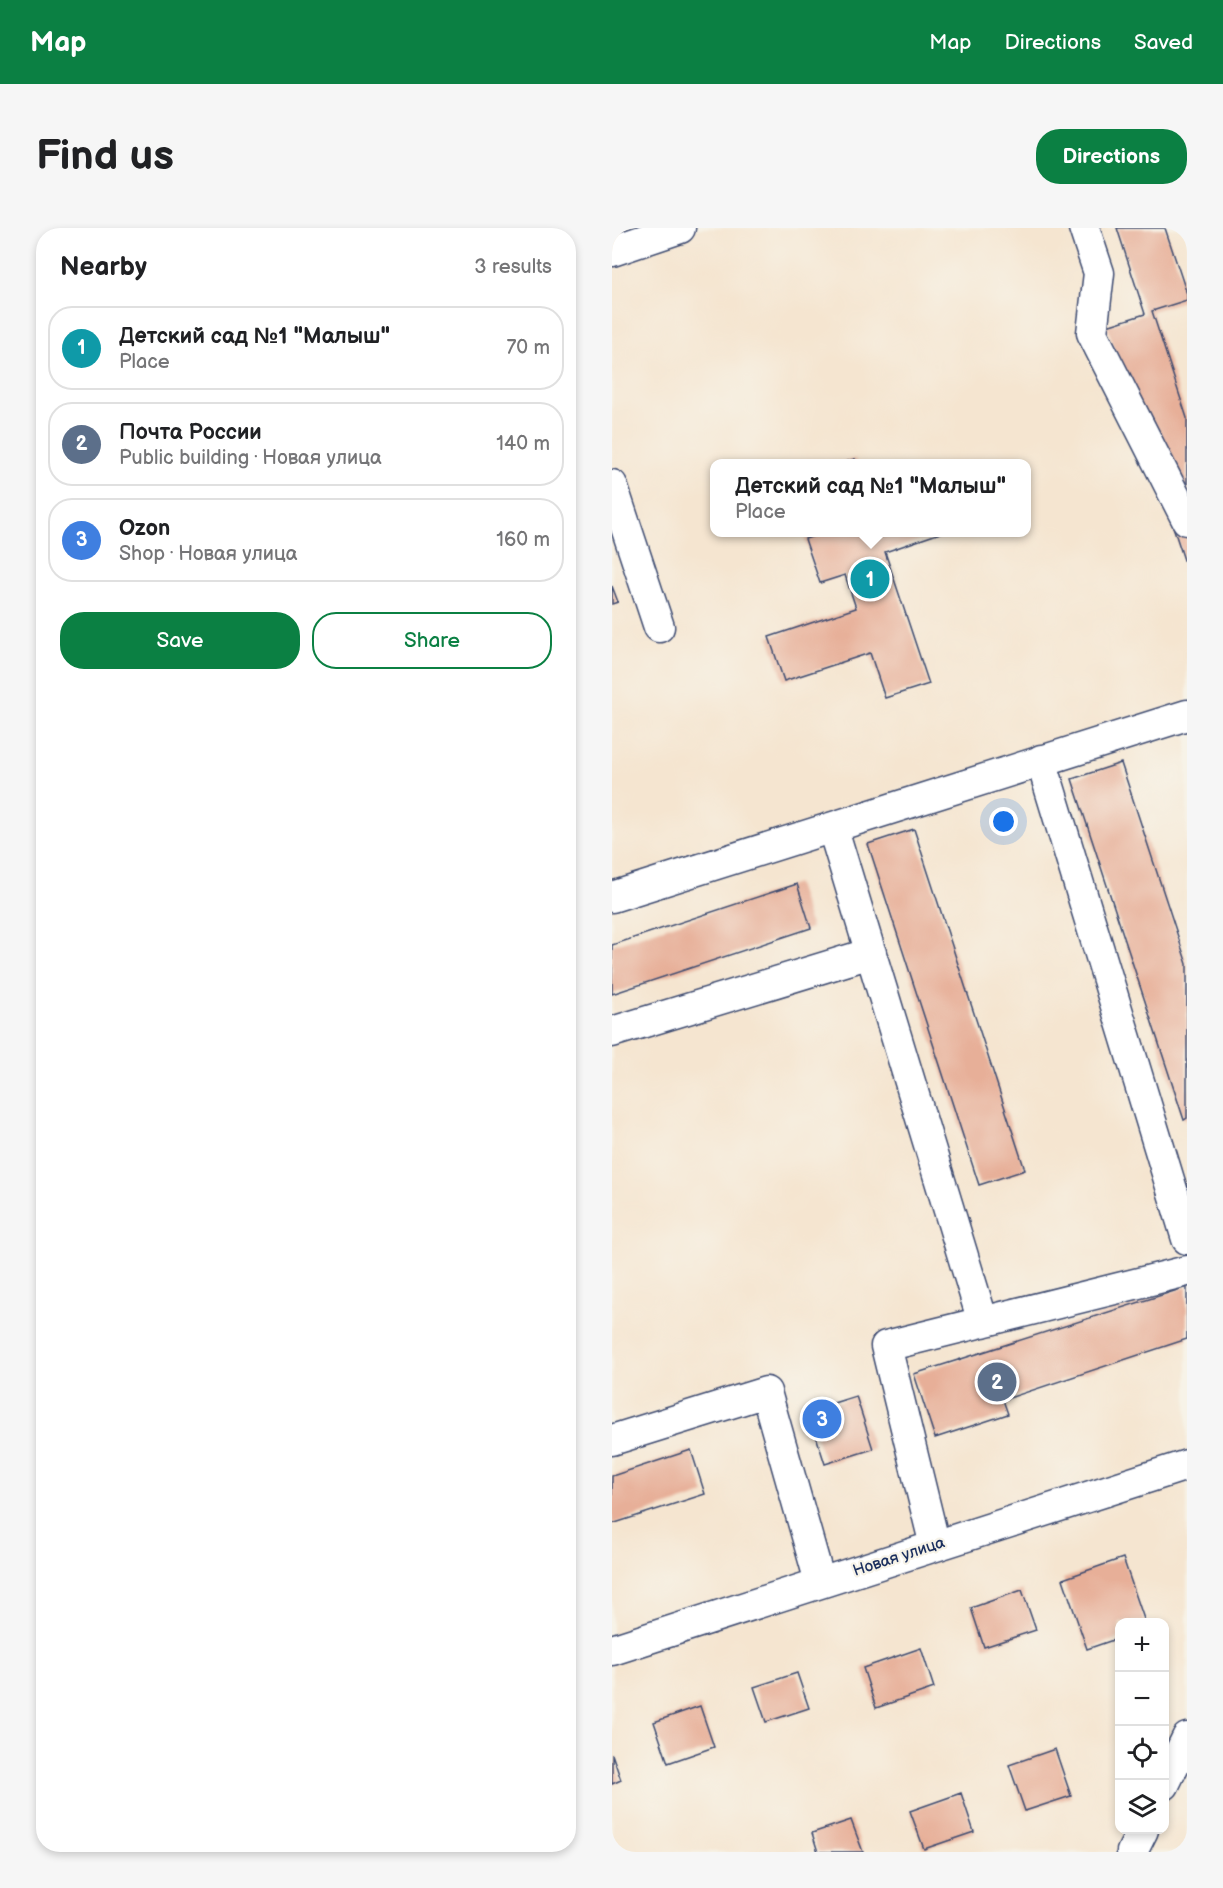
<!DOCTYPE html>
<meta charset="utf-8">
<style>
body{margin:0;font-family:"Balsamiq Sans",sans-serif;background:#f6f6f6;color:#202124}
.controls{position:absolute;right:18px;bottom:18px;display:grid;overflow:hidden;border-radius:12px;box-shadow:0 3px 9px #0003}
.controls button{width:54px;height:54px;display:grid;place-items:center;padding:0;border:0;border-bottom:2px solid #e0e0e0;background:#fff;color:#202124;font:30px sans-serif}
.you{position:absolute;left:392px;top:594px;width:21px;height:21px;margin:-15px;border:4px solid #fff;border-radius:50%;background:#1a73e8;box-shadow:0 0 0 9px #1a73e833}
.badge{display:grid;place-items:center;width:39px;height:39px;border-radius:50%;background:#0b8043;color:#fff;font-size:20px;font-weight:700}
.pin{position:absolute;translate:-50% -50%;border:3px solid #fff;box-shadow:0 2px 6px #0006}
.popup{position:absolute;left:98px;top:231px;width:321px;height:78px;box-sizing:border-box;display:grid;place-content:center;border-radius:12px;background:#fff;filter:drop-shadow(0 2px 4px #0005);font-size:20px;white-space:nowrap;color:#757577}
.popup b{font-size:22px;color:#202124}
.popup::after{content:'';position:absolute;left:50%;top:100%;margin-left:-12px;border:12px solid transparent;border-top-color:#fff}
.list{margin:0;padding:0;list-style:none}
h2{display:flex;justify-content:space-between;align-items:center;height:78px;margin:0;padding:0 24px;font-size:26px}
h2 small{font-size:20px;font-weight:400;color:#757577}
.list li{display:grid;grid-template-columns:39px 1fr auto;gap:18px;align-items:center;box-sizing:border-box;height:84px;margin:0 12px 12px;padding:0 12px;border:2px solid #e0e0e0;border-radius:24px}
.list b{display:block;font-size:22px;white-space:nowrap}
.list p{margin:0;font-size:20px;white-space:nowrap;color:#757577}
.list em{font-size:20px;font-style:normal;color:#757577}
.actions{display:flex;gap:12px;padding:18px 24px}
.actions a{flex:1;padding:14px 0;border:2px solid #0b8043;border-radius:24px;text-align:center;font-size:21px;color:#0b8043}
.actions .main{background:#0b8043;color:#fff}
.icon{flex:none;width:33px;height:33px;fill:none;stroke:currentColor;stroke-width:2;stroke-linecap:round;stroke-linejoin:round}
.map{position:relative;flex:none;width:575px;height:1624px;overflow:hidden;border-radius:24px}
header{display:flex;align-items:center;gap:36px;box-sizing:border-box;height:84px;padding:0 30px;background:#0b8043;color:#fff}
header strong{font-size:28px}
nav{display:flex;gap:33px;margin-inline-start:auto;font-size:21px}
.intro{display:flex;align-items:center;justify-content:space-between;box-sizing:border-box;height:144px;padding:0 36px}
h1{margin:0;font-size:42px}
.button{padding:15px 27px;border-radius:24px;background:#0b8043;color:#fff;font-size:21px;font-weight:700}
main{display:flex;gap:36px;padding:0 36px}
aside{flex:1;background:#fff;border-radius:24px;box-shadow:0 3px 9px #0003}
.map>svg:first-child{display:block}
.building{fill:#e7af98}
.lines{fill:none;stroke-linecap:round;stroke-linejoin:round}
.minor-casing{stroke:#3c4a6f;stroke-width:33}
.minor{stroke:#fff;stroke-width:30}
.labels{text-anchor:middle;dominant-baseline:central;stroke-width:4.5;stroke-linejoin:round;paint-order:stroke}
.street-label{font-size:16px;fill:#1b2f5e;stroke:#f7f3e8}
</style>
<header>
<strong>Map</strong>
<nav><a>Map</a><a>Directions</a><a>Saved</a></nav>
</header>
<div class="intro"><h1>Find us</h1><a class="button">Directions</a></div>
<main>
<aside>
<h2>Nearby<small>3 results</small></h2>
<ul class="list">
<li><span class="badge" style="background:#0f9aa8">1</span><div><b>Детский сад №1 &quot;Малыш&quot;</b><p>Place</p></div><em>70 m</em></li>
<li><span class="badge" style="background:#5c6f8a">2</span><div><b>Почта России</b><p>Public building · Новая улица</p></div><em>140 m</em></li>
<li><span class="badge" style="background:#3f7fe0">3</span><div><b>Ozon</b><p>Shop · Новая улица</p></div><em>160 m</em></li>
</ul>
<div class="actions"><a class="main">Save</a><a>Share</a></div>
</aside>
<div class="map">
<svg width="575" height="1624" viewBox="0 0 575 1624">
<rect width="100%" height="100%" fill="#f7f3e8"/>
<filter id="ink" filterUnits="userSpaceOnUse"><feTurbulence type="fractalNoise" baseFrequency=".0167" numOctaves="2"/><feDisplacementMap in="SourceGraphic" scale="12" xChannelSelector="R" yChannelSelector="G"/><feConvolveMatrix kernelMatrix="1 2 1 2 8 2 1 2 1" color-interpolation-filters="sRGB"/></filter>
<filter id="wash" filterUnits="userSpaceOnUse"><feTurbulence type="fractalNoise" baseFrequency=".008" numOctaves="4" result="noise"/><feDisplacementMap in="SourceGraphic" scale="24" xChannelSelector="R" yChannelSelector="G"/><feGaussianBlur stdDeviation="1.35" result="paint"/><feColorMatrix in="noise" values="0 0 0 0 0 0 0 0 0 0 0 0 0 0 0 0 0 1.4 0 .05"/><feComposite in="paint" operator="in"/></filter>
<g filter="url(#wash)">
<rect width="100%" height="100%" fill="#f5e5d0"/>
<g id="blocks">
<path class="building" d="M 505,0 L 553,0 L 575,66 L 575,72 L 540,83 L 575,190 L 575,341 L 495,98 L 533,86 Z
M 243,231 L 245,236 L 230,236 L 230,235 Z
M 214,304 L 331,304 L 273,324 L 317,456 L 273,470 L 258,425 L 172,453 L 157,409 L 244,380 L 233,347 L 208,355 L 193,311 Z
M 0,358 L 6,374 L 0,376 Z
M 509,535 L 575,736 L 575,890 L 572,892 L 460,551 Z
M 302,601 L 413,942 L 367,957 L 256,616 Z
M 185,656 L 199,700 L 0,766 L 0,717 Z
M 575,1059 L 575,1111 L 391,1172 L 396,1186 L 323,1210 L 302,1146 Z
M 244,1168 L 261,1221 L 213,1236 L 196,1183 Z
M 79,1222 L 93,1266 L 0,1296 L 0,1248 Z
M 511,1330 L 533,1394 L 508,1394 L 507,1410 L 475,1421 L 451,1351 Z
M 410,1362 L 424,1402 L 372,1419 L 359,1380 Z
M 309,1420 L 322,1460 L 264,1480 L 251,1440 Z
M 185,1445 L 197,1480 L 154,1494 L 142,1459 Z
M 88,1478 L 102,1519 L 56,1535 L 42,1494 Z
M 443,1521 L 459,1568 L 413,1583 L 397,1537 Z
M 0,1526 L 9,1552 L 0,1556 Z
M 349,1565 L 362,1604 L 312,1621 L 298,1583 Z
M 239,1592 L 251,1624 L 206,1624 L 200,1605 Z"/>
</g>
</g>
<g filter="url(#ink)">
<use href="#blocks" fill-opacity="0" stroke="#3c4a6f" stroke-width="1.5"/>
<g class="lines">
<defs>
<path id="minor" d="M 472,0 L 487,45 L 480,105 L 575,292
M 0,23 L 68,0
M 0,257 L 47,399
M 429,532 L 575,1011
M 221,601 L 371,1094
M 0,669 C 192,610 383,546 575,487
M 0,804 L 259,725
M 0,1212 L 154,1164 L 208,1354
M 323,1318 L 274,1118 L 575,1043
M 0,1422 L 575,1237
M 552,1557 L 575,1510
M 520,1624 L 531,1602"/>
</defs>
<use href="#minor" class="minor-casing"/>
<use href="#minor" class="minor"/>
</g>
</g>
<g class="labels">
<g class="street-label">
<text transform="translate(287 1329) rotate(-18)">Новая улица</text>
</g>
</g>
</svg>
<div class="controls">
<button>+</button>
<button>−</button>
<button><svg class="icon" aria-label="locate" viewBox="0 0 24 24"><circle cx="12" cy="12" r="6"/><path d="M12 2v4M12 18v4M2 12h4M18 12h4"/></svg></button>
<button><svg class="icon" aria-label="layers" viewBox="0 0 24 24"><path d="M12 4l9 5-9 5-9-5zM3 14l9 5 9-5"/></svg></button>
</div>
<div class="you"></div>
<div class="pin badge" style="left:258px;top:351px;background:#0f9aa8">1</div>
<div class="popup"><b>Детский сад №1 &quot;Малыш&quot;</b>Place</div>
<div class="pin badge" style="left:385px;top:1154px;background:#5c6f8a">2</div>
<div class="pin badge" style="left:210px;top:1191px;background:#3f7fe0">3</div>
</div>
</main>
